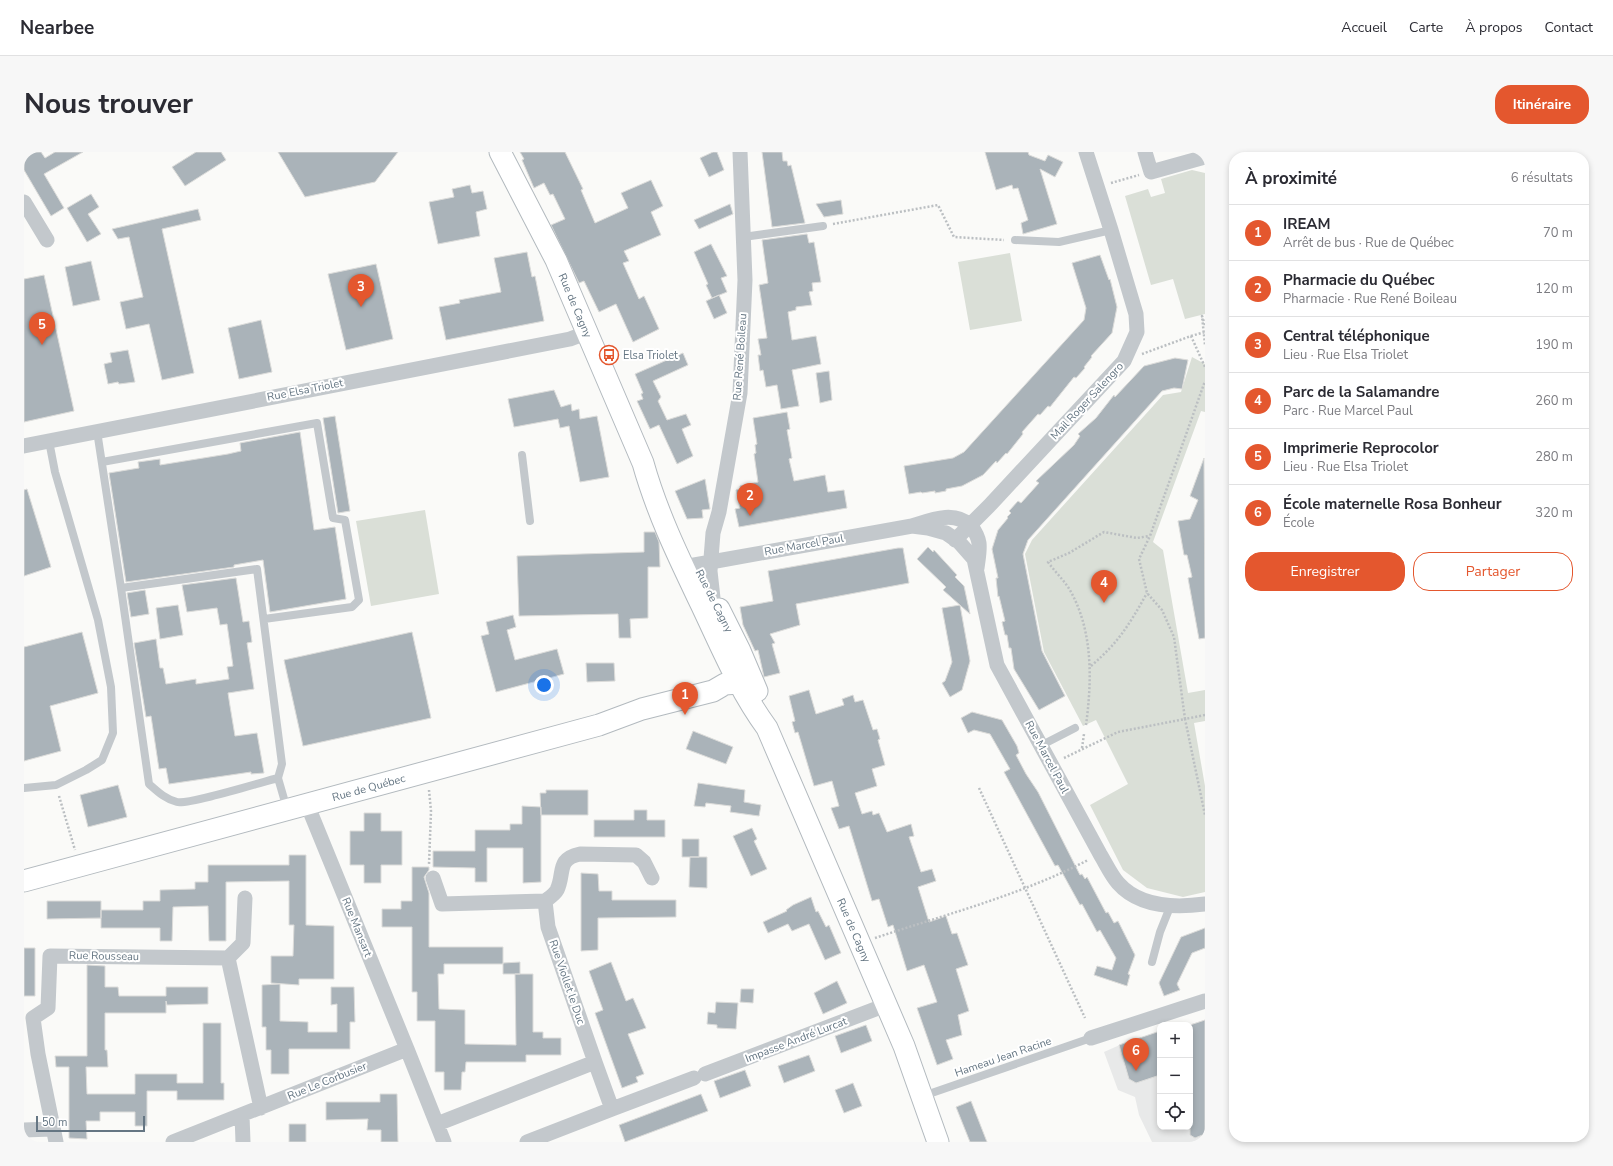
<!DOCTYPE html>
<html lang="fr">
<meta charset="utf-8">
<style>
body{margin:0;font-family:"Nunito Sans",sans-serif;background:#f7f7f7;color:#2b2b33}
.controls{position:absolute;right:12px;bottom:12px;display:grid;overflow:hidden;border-radius:8px;box-shadow:0 2px 6px #0003}
.controls button{width:36px;height:36px;display:grid;place-items:center;padding:0;border:0;border-bottom:1px solid #e1e1e2;background:#fff;color:#2b2b33;font:20px sans-serif}
.scale{position:absolute;left:12px;bottom:10px;width:109px;box-sizing:border-box;padding-left:4px;border:2px solid #657683;border-top:0;font-size:11px;line-height:14px;white-space:nowrap;color:#657683;-webkit-text-stroke:3px #fff;paint-order:stroke}
.you{position:absolute;left:520px;top:533px;width:14px;height:14px;margin:-10px;border:3px solid #fff;border-radius:50%;background:#1a73e8;box-shadow:0 0 0 6px #1a73e833}
.badge{display:grid;place-items:center;width:26px;height:26px;border-radius:50%;background:#e4572e;color:#fff;font-size:13px;font-weight:700}
.pin{position:absolute;translate:-50% -33px;filter:drop-shadow(0 1px 2px #0008)}
.pin::after{content:'';position:absolute;top:21px;width:14px;height:12px;background:inherit;clip-path:polygon(0 0,100% 0,50% 100%)}
.list{margin:0;padding:0;list-style:none}
h2{display:flex;justify-content:space-between;align-items:center;height:52px;margin:0;padding:0 16px;font-size:17px}
h2 small{font-size:13px;font-weight:400;color:#7c7c81}
.list li{display:grid;grid-template-columns:26px 1fr auto;gap:12px;align-items:center;box-sizing:border-box;height:56px;padding:0 16px;border-top:1px solid #e1e1e2}
.list b{display:block;font-size:15px;white-space:nowrap}
.list p{margin:0;font-size:13px;white-space:nowrap;color:#7c7c81}
.list em{font-size:13px;font-style:normal;color:#7c7c81}
.actions{display:flex;gap:8px;padding:12px 16px}
.actions a{flex:1;padding:9px 0;border:1px solid #e4572e;border-radius:16px;text-align:center;font-size:14px;color:#e4572e}
.actions .main{background:#e4572e;color:#fff}
.icon{flex:none;width:22px;height:22px;fill:none;stroke:currentColor;stroke-width:2;stroke-linecap:round;stroke-linejoin:round}
.map{position:relative;flex:none;width:1181px;height:990px;overflow:hidden;border-radius:16px}
header{display:flex;align-items:center;gap:24px;box-sizing:border-box;height:56px;padding:0 20px;background:#fff;border-bottom:1px solid #e1e1e2}
header strong{font-size:19px}
nav{display:flex;gap:22px;margin-inline-start:auto;font-size:14px}
.intro{display:flex;align-items:center;justify-content:space-between;box-sizing:border-box;height:96px;padding:0 24px}
h1{margin:0;font-size:28px}
.button{padding:10px 18px;border-radius:16px;background:#e4572e;color:#fff;font-size:14px;font-weight:700}
main{display:flex;gap:24px;padding:0 24px}
aside{flex:1;background:#fff;border-radius:16px;box-shadow:0 2px 6px #0003}
.map>svg:first-child{display:block}
.built{fill:#e8e9e9}
.green{fill:#dadfd7}
.building{fill:#aab3b9;stroke:#dcdcda}
.lines{fill:none;stroke-linecap:round;stroke-linejoin:round}
.secondary-casing{stroke:#b3babf;stroke-width:23}
.path{stroke:#bbbfc2;stroke-width:2.5;stroke-dasharray:2 2;stroke-linecap:butt}
.lane{stroke:#c3c8cc;stroke-width:8}
.street{stroke:#c3c8cc;stroke-width:15}
.secondary{stroke:#fff;stroke-width:21}
.labels{text-anchor:middle;dominant-baseline:central;stroke-width:4;stroke-linejoin:round;paint-order:stroke}
.street-label{font-size:11px;fill:#657683;stroke:#fff}
.poi-label{font-size:11px;fill:#657683;stroke:#fff;text-anchor:start}
</style>
<header>
<strong>Nearbee</strong>
<nav><a>Accueil</a><a>Carte</a><a>À propos</a><a>Contact</a></nav>
</header>
<div class="intro"><h1>Nous trouver</h1><a class="button">Itinéraire</a></div>
<main>
<div class="map">
<svg width="1181" height="990" viewBox="0 0 1181 990">
<rect width="100%" height="100%" fill="#fafaf8"/>
<path class="built" d="M 1181,868 L 1181,986 L 1168,990 L 1128,990 L 1115,963 L 1111,945 L 1094,938 L 1080,900 L 1098,892 L 1136,879 L 1136,975 L 1166,975 L 1166,873 Z"/>
<path class="green" d="M 1168,18 L 1181,21 L 1181,162 L 1161,167 L 1149,127 L 1127,133 L 1101,44 L 1124,37 L 1127,45 L 1141,41 L 1137,27 Z
M 986,101 L 998,169 L 946,178 L 934,110 Z
M 1168,205 L 1181,212 L 1181,260 L 1177,259 L 1129,390 L 1139,398 L 1164,541 L 1181,538 L 1181,569 L 1170,571 L 1181,634 L 1181,740 L 1159,745 L 1123,736 L 1099,718 L 1066,653 L 1104,632 L 1072,568 L 1059,574 L 1020,500 L 1001,402 L 1008,388 L 1139,243 L 1157,240 Z
M 401,358 L 415,442 L 347,454 L 332,369 Z"/>
<path class="building" d="M 0,0 L 17,0 L 21,6 L 31,0 L 59,0 L 20,22 L 40,56 L 27,64 L 0,18 Z
M 172,0 L 197,0 L 202,8 L 161,34 L 148,15 Z
M 254,0 L 374,0 L 351,30 L 281,45 Z
M 496,0 L 541,0 L 559,37 L 557,38 L 571,71 L 604,56 L 597,41 L 627,28 L 639,54 L 627,60 L 637,83 L 600,99 L 605,109 L 599,111 L 615,147 L 620,144 L 635,177 L 609,190 L 592,152 L 575,160 L 560,129 L 555,131 L 527,73 L 541,67 L 529,42 L 526,43 L 520,31 L 510,36 L 498,8 L 500,7 Z
M 689,0 L 693,0 L 700,18 L 685,25 L 676,6 Z
M 738,0 L 758,0 L 759,9 L 763,9 L 764,14 L 767,13 L 781,71 L 748,75 Z
M 961,0 L 1004,0 L 1005,3 L 1021,9 L 1024,3 L 1039,10 L 1031,25 L 1016,17 L 1033,72 L 999,82 L 997,71 L 1004,68 L 994,36 L 989,37 L 988,33 L 972,38 Z
M 446,33 L 448,41 L 459,39 L 463,57 L 452,60 L 456,84 L 414,92 L 405,50 L 430,45 L 428,37 Z
M 67,42 L 75,55 L 64,62 L 77,82 L 63,90 L 43,56 Z
M 817,48 L 819,62 L 800,65 L 792,52 Z
M 706,52 L 709,62 L 675,77 L 670,68 Z
M 174,57 L 177,68 L 138,77 L 170,221 L 138,228 L 125,172 L 102,177 L 96,150 L 119,145 L 105,85 L 94,87 L 88,77 Z
M 783,82 L 785,91 L 790,90 L 797,130 L 788,131 L 789,139 L 785,140 L 788,153 L 772,155 L 772,158 L 764,160 L 768,188 L 792,184 L 797,212 L 768,218 L 775,254 L 757,257 L 753,233 L 742,235 L 739,218 L 736,219 L 734,203 L 737,203 L 734,187 L 743,186 L 735,133 L 744,131 L 738,88 Z
M 687,92 L 703,124 L 697,126 L 703,140 L 688,146 L 682,133 L 684,132 L 670,100 Z
M 503,100 L 508,125 L 511,124 L 520,169 L 422,188 L 415,155 L 436,151 L 435,148 L 477,140 L 470,106 Z
M 1076,103 L 1085,128 L 1086,127 L 1093,155 L 1088,181 L 1067,204 L 1068,205 L 1060,215 L 1061,216 L 1052,226 L 1050,225 L 1026,255 L 1024,254 L 1016,263 L 1014,262 L 998,280 L 999,282 L 983,302 L 982,301 L 973,311 L 972,309 L 959,323 L 938,334 L 922,337 L 922,339 L 911,341 L 911,339 L 898,341 L 897,340 L 885,342 L 880,314 L 929,306 L 940,300 L 1060,168 L 1062,156 L 1048,111 Z
M 67,109 L 76,148 L 49,154 L 41,115 Z
M 352,112 L 369,187 L 322,198 L 304,122 Z
M 20,123 L 50,259 L 0,270 L 0,127 Z
M 695,143 L 703,161 L 690,167 L 682,149 Z
M 237,168 L 248,220 L 215,227 L 204,176 Z
M 104,198 L 111,230 L 95,232 L 94,230 L 84,232 L 80,212 L 88,210 L 86,201 Z
M 659,201 L 664,213 L 629,229 L 637,245 L 634,249 L 643,268 L 662,262 L 667,273 L 658,277 L 669,304 L 653,312 L 635,273 L 626,277 L 613,249 L 619,247 L 617,242 L 619,241 L 611,222 Z
M 1151,206 L 1164,208 L 1158,237 L 1150,236 L 1138,239 L 1004,388 L 999,402 L 1018,499 L 1041,544 L 1015,558 L 990,517 L 987,496 L 985,496 L 983,483 L 981,483 L 978,470 L 981,469 L 975,444 L 974,445 L 972,426 L 974,426 L 968,397 L 974,378 L 984,366 L 983,365 L 987,361 L 985,359 L 994,349 L 997,351 L 1015,331 L 1012,329 L 1050,293 L 1056,284 L 1054,282 L 1072,266 L 1090,243 L 1091,245 L 1120,214 Z
M 805,219 L 808,248 L 796,251 L 792,221 Z
M 530,238 L 537,255 L 547,252 L 548,259 L 555,257 L 556,267 L 573,264 L 585,325 L 556,330 L 545,274 L 536,276 L 534,267 L 490,275 L 484,247 Z
M 763,260 L 766,277 L 763,278 L 768,306 L 765,307 L 770,329 L 801,323 L 804,340 L 820,338 L 823,356 L 715,375 L 711,357 L 716,356 L 712,338 L 716,337 L 716,334 L 734,330 L 730,302 L 732,301 L 731,293 L 733,292 L 729,266 Z
M 311,264 L 326,359 L 314,361 L 299,266 Z
M 276,280 L 290,378 L 311,375 L 322,447 L 246,460 L 239,408 L 210,413 L 210,415 L 102,430 L 85,321 L 115,316 L 114,310 L 136,307 L 136,313 L 204,302 L 217,299 L 216,291 Z
M 1180,306 L 1181,486 L 1175,487 L 1164,426 L 1168,425 L 1163,403 L 1160,403 L 1154,369 L 1166,367 L 1174,348 L 1166,344 Z
M 681,327 L 686,357 L 678,358 L 679,366 L 663,367 L 651,339 Z
M 3,337 L 27,415 L 0,424 L 0,338 Z
M 620,380 L 631,380 L 635,390 L 636,415 L 624,415 L 624,466 L 606,467 L 607,486 L 595,486 L 594,462 L 495,464 L 493,404 L 620,400 Z
M 904,395 L 909,400 L 910,398 L 933,423 L 931,425 L 940,434 L 946,462 L 919,438 L 922,435 L 893,407 Z
M 874,396 L 879,396 L 885,431 L 772,452 L 776,473 L 746,482 L 751,491 L 748,492 L 756,521 L 740,525 L 734,498 L 731,499 L 719,473 L 716,455 L 749,449 L 744,419 Z
M 212,426 L 219,470 L 225,469 L 228,490 L 223,491 L 230,537 L 204,541 L 206,554 L 211,584 L 233,581 L 240,621 L 227,622 L 227,620 L 145,632 L 142,616 L 135,617 L 127,564 L 122,565 L 110,491 L 132,487 L 136,516 L 139,516 L 142,532 L 172,527 L 172,532 L 205,527 L 203,515 L 209,514 L 203,472 L 196,473 L 193,456 L 163,460 L 158,433 Z
M 121,438 L 125,462 L 107,465 L 103,441 Z
M 154,453 L 159,483 L 136,487 L 132,456 Z
M 936,453 L 946,509 L 938,538 L 926,545 L 918,531 L 921,529 L 928,510 L 918,456 Z
M 489,463 L 492,475 L 483,478 L 491,508 L 533,497 L 540,522 L 472,540 L 457,484 L 465,482 L 462,470 Z
M 58,480 L 74,541 L 26,554 L 37,599 L 0,609 L 0,495 Z
M 388,480 L 407,566 L 279,594 L 260,508 Z
M 562,511 L 590,511 L 591,529 L 563,530 Z
M 785,538 L 792,562 L 820,553 L 818,547 L 829,543 L 831,550 L 839,548 L 849,578 L 853,577 L 856,587 L 854,588 L 861,613 L 848,617 L 853,634 L 831,641 L 838,662 L 848,659 L 849,663 L 855,661 L 863,680 L 887,672 L 890,684 L 885,685 L 897,720 L 908,717 L 912,729 L 894,735 L 905,770 L 922,764 L 928,782 L 933,781 L 944,813 L 932,817 L 945,859 L 934,863 L 938,883 L 922,888 L 929,907 L 913,913 L 893,856 L 913,850 L 900,813 L 883,819 L 869,773 L 864,775 L 855,747 L 848,749 L 825,674 L 815,677 L 807,656 L 815,654 L 808,629 L 790,634 L 774,580 L 771,581 L 768,570 L 771,569 L 765,544 Z
M 948,560 L 978,568 L 993,594 L 995,601 L 992,603 L 1002,622 L 1014,640 L 1056,723 L 1058,722 L 1061,727 L 1063,725 L 1082,761 L 1084,760 L 1090,771 L 1094,769 L 1111,803 L 1104,822 L 1106,823 L 1103,834 L 1070,823 L 1073,814 L 1088,818 L 1092,806 L 1076,778 L 1073,780 L 1058,752 L 1056,753 L 1034,713 L 1031,714 L 980,620 L 986,617 L 966,582 L 950,578 L 944,581 L 937,566 Z
M 669,579 L 709,595 L 702,612 L 662,597 Z
M 674,631 L 721,638 L 720,650 L 737,653 L 735,664 L 706,660 L 707,654 L 682,651 L 681,655 L 670,654 Z
M 94,633 L 103,665 L 64,675 L 56,643 Z
M 522,638 L 564,638 L 564,663 L 517,663 L 516,641 L 522,641 Z
M 498,654 L 517,655 L 517,730 L 499,731 L 499,696 L 463,696 L 463,730 L 451,730 L 451,716 L 409,715 L 409,699 L 451,699 L 451,678 L 486,678 L 486,672 L 498,672 Z
M 610,658 L 623,658 L 623,668 L 641,668 L 641,685 L 570,685 L 570,668 L 610,668 Z
M 340,661 L 357,661 L 357,679 L 378,679 L 378,713 L 357,713 L 357,731 L 340,731 L 340,713 L 326,713 L 326,679 L 340,679 Z
M 728,676 L 733,687 L 730,689 L 743,717 L 727,724 L 709,684 Z
M 658,687 L 675,687 L 675,705 L 658,705 Z
M 265,703 L 282,703 L 282,773 L 310,774 L 310,827 L 275,827 L 275,833 L 247,831 L 247,804 L 269,804 L 270,773 L 265,773 L 265,729 L 202,730 L 202,789 L 185,789 L 184,754 L 149,755 L 148,789 L 136,789 L 136,776 L 77,776 L 77,758 L 119,758 L 119,749 L 136,749 L 136,738 L 171,737 L 171,730 L 184,730 L 184,713 L 265,713 Z
M 666,705 L 683,705 L 683,736 L 665,735 Z
M 388,715 L 405,715 L 405,718 L 400,725 L 405,741 L 405,795 L 479,795 L 479,812 L 420,812 L 420,822 L 414,822 L 415,857 L 441,858 L 441,892 L 492,893 L 491,822 L 509,822 L 509,880 L 519,880 L 519,886 L 537,886 L 537,903 L 502,903 L 502,910 L 442,910 L 441,920 L 438,920 L 437,938 L 420,938 L 420,920 L 411,920 L 411,869 L 393,869 L 393,840 L 388,840 L 388,775 L 358,775 L 358,757 L 377,757 L 377,749 L 388,749 Z
M 557,721 L 574,722 L 575,739 L 588,739 L 588,748 L 652,748 L 652,765 L 574,766 L 574,798 L 557,799 Z
M 787,745 L 792,760 L 794,759 L 802,775 L 805,773 L 817,801 L 801,808 L 785,772 L 768,779 L 764,772 L 744,781 L 739,770 L 763,759 L 762,758 L 769,753 Z
M 23,749 L 77,749 L 77,766 L 23,767 Z
M 1181,776 L 1181,796 L 1168,801 L 1153,832 L 1156,838 L 1140,844 L 1135,831 L 1157,785 Z
M 0,796 L 11,796 L 11,844 L 0,844 Z
M 496,810 L 496,822 L 479,822 L 479,811 Z
M 587,810 L 602,849 L 609,846 L 622,876 L 604,882 L 620,922 L 612,925 L 614,930 L 598,936 L 571,861 L 579,858 L 565,819 Z
M 63,813 L 81,814 L 81,835 L 94,835 L 95,844 L 142,844 L 142,835 L 184,835 L 184,852 L 143,853 L 142,849 L 142,861 L 81,861 L 81,898 L 83,898 L 84,915 L 62,915 L 63,942 L 111,942 L 111,922 L 153,922 L 153,931 L 179,931 L 179,871 L 197,871 L 197,931 L 200,931 L 200,948 L 153,948 L 153,939 L 123,939 L 123,974 L 111,974 L 111,960 L 76,960 L 76,969 L 62,969 L 63,987 L 45,986 L 45,915 L 32,915 L 31,904 L 63,904 Z
M 813,829 L 823,851 L 799,862 L 790,841 Z
M 256,832 L 256,869 L 284,870 L 284,880 L 313,880 L 313,852 L 307,853 L 307,835 L 330,835 L 331,870 L 326,870 L 326,897 L 265,897 L 265,922 L 247,922 L 247,898 L 242,898 L 242,875 L 238,875 L 238,833 Z
M 717,837 L 730,837 L 729,851 L 716,850 Z
M 692,850 L 714,851 L 712,877 L 693,876 L 693,873 L 683,872 L 684,860 L 691,861 Z
M 1181,868 L 1181,982 L 1171,986 L 1166,983 L 1166,873 Z
M 842,873 L 848,889 L 817,901 L 811,884 Z
M 1136,879 L 1136,923 L 1112,931 L 1105,927 L 1095,893 Z
M 785,903 L 791,919 L 760,931 L 754,914 Z
M 721,918 L 727,934 L 696,946 L 690,929 Z
M 829,931 L 838,954 L 820,961 L 811,938 Z
M 356,942 L 373,942 L 374,990 L 357,990 L 357,978 L 343,978 L 344,967 L 302,968 L 302,950 L 356,950 Z
M 677,942 L 684,959 L 601,990 L 595,973 Z
M 947,949 L 963,990 L 946,990 L 932,955 Z
M 265,972 L 282,972 L 282,990 L 265,990 Z"/>
<g class="lines">
<defs>
<g id="secondary">
<path id="s1" d="M 476,0 L 532,108 L 619,311 C 633,361 655,406 677,452 C 697,494 715,538 743,576 L 880,894 L 914,990"/>
<path d="M 695,457 L 716,499 L 733,539"/>
<path id="s2" d="M 0,729 L 575,573 L 618,557 L 689,539 L 701,532 L 715,531 L 727,535"/>
</g>
</defs>
<use href="#secondary" class="secondary-casing"/>
<path class="path" d="M 1087,31 L 1115,23
M 809,72 L 914,53 L 930,85 L 980,88
M 1181,173 L 1178,164 L 1181,193
M 1167,184 L 1181,180
M 1118,202 L 1167,184 L 1181,215
M 1067,514 C 1095,490 1105,473 1123,441
M 1181,563 L 1161,567 L 1181,663
M 1062,573 C 1068,529 1069,480 1047,440 C 1041,429 1031,420 1024,410 L 1045,401 L 1080,380 L 1113,386 L 1125,384
M 1058,596 L 1060,582
M 1040,606 L 1094,580 L 1161,567 L 1150,485 L 1138,458 L 1123,441 L 1115,407 L 1126,384 L 1181,229
M 955,636 L 1061,866
M 405,638 L 407,659 L 405,712
M 35,644 L 51,698
M 851,786 C 923,762 997,743 1064,708"/>
<path class="lane" d="M 719,85 L 799,74
M 991,88 L 1035,90 L 1087,78
M 73,279 L 97,436
M 498,303 L 506,369
M 78,310 L 293,271 L 309,366 L 321,368 L 335,448 L 328,455 L 240,467
M 1016,594 L 1051,576
M 254,626 C 238,630 164,653 153,650 C 141,647 133,639 125,632 L 97,436 L 233,417 L 258,612 L 254,626 L 263,657
M 0,636 L 32,633 L 62,618 L 78,608 L 89,581 L 87,535 L 74,468 L 31,320 L 25,289
M 1128,810 L 1136,780 L 1146,755
M 899,944 L 1067,886"/>
<path class="street" d="M 1121,0 L 1127,20 L 1181,5
M 0,50 L 23,88
M 0,294 L 546,187 L 562,181
M 888,374 L 904,376 L 922,381 L 935,390 L 950,407 L 973,513 L 1076,702 C 1082,712 1087,723 1094,731 C 1116,756 1152,756 1181,752
M 931,388 L 965,354 L 1100,209 L 1113,180 L 1112,162 L 1087,78 L 1062,0
M 659,415 L 888,374 C 907,368 930,358 947,374 C 950,378 954,385 955,391 C 956,398 954,408 953,416
M 689,446 L 686,419 L 689,381 L 695,360 L 716,241 L 721,128 L 716,0
M 283,652 L 383,897
M 409,726 L 418,752 L 521,749 L 524,775 L 571,910
M 521,749 C 525,746 531,742 533,738 C 541,721 532,707 556,702 L 612,703 L 620,710 L 628,726
M 204,806 L 219,791 L 221,746
M 1067,886 L 1181,849
M 681,922 L 862,853
M 588,957 L 670,926
M 218,963 L 219,990
M 413,972 L 571,910 L 588,957 L 503,990
M 0,978 L 28,977
M 32,990 L 14,902 L 9,866 L 24,856 L 26,804 L 204,806 L 237,956
M 149,990 L 383,897 L 420,990"/>
<use href="#secondary" class="secondary"/>
</g>
<defs>
<symbol id="bus-ring" viewBox="-11 -11 22 22"><circle r="9.5" fill="#fff" stroke="#e4572e" stroke-width="1.5"/><path d="M-5-6H5V4H4V6H2V4H-2V6H-4V4H-5ZM-3.5-4V0h7V-4ZM-3.5 1.2v1.5H-2V1.2ZM2 1.2v1.5H3.5V1.2Z" fill="#e4572e"/></symbol>
</defs>
<g fill-rule="evenodd">
<use href="#bus-ring" x="574" y="192" width="22" height="22"/>
</g>
<g class="labels">
<g class="street-label">
<text stroke="none"><textPath href="#s1" startOffset="171">Rue de Cagny</textPath></text>
<text transform="translate(716 205) rotate(-86)">Rue René Boileau</text>
<text transform="translate(281 238) rotate(-11)">Rue Elsa Triolet</text>
<text transform="translate(1063 249) rotate(-47)">Mail Roger Salengro</text>
<text transform="translate(780 393) rotate(-10)">Rue Marcel Paul</text>
<text transform="translate(690 449) rotate(63)">Rue de Cagny</text>
<text transform="translate(1023 605) rotate(62)">Rue Marcel Paul</text>
<text stroke="none"><textPath href="#s2" startOffset="357">Rue de Québec</textPath></text>
<text transform="translate(333 775) rotate(68)">Rue Mansart</text>
<text stroke="none"><textPath href="#s1" startOffset="856">Rue de Cagny</textPath></text>
<text transform="translate(80 804) rotate(1)">Rue Rousseau</text>
<text transform="translate(543 830) rotate(71)">Rue Viollet le Duc</text>
<text transform="translate(772 888) rotate(-21)">Impasse André Lurcat</text>
<text transform="translate(979 905) rotate(-19)">Hameau Jean Racine</text>
<text transform="translate(303 929) rotate(-22)">Rue Le Corbusier</text>
</g>
<g class="poi-label">
<text x="599" y="203">Elsa Triolet</text>
</g>
</g>
</svg>
<div class="controls">
<button>+</button>
<button>−</button>
<button><svg class="icon" aria-label="locate" viewBox="0 0 24 24"><circle cx="12" cy="12" r="6"/><path d="M12 2v4M12 18v4M2 12h4M18 12h4"/></svg></button>
</div>
<div class="scale">50 m</div>
<div class="you"></div>
<div class="pin badge" style="left:661px;top:563px">1</div>
<div class="pin badge" style="left:726px;top:364px">2</div>
<div class="pin badge" style="left:337px;top:155px">3</div>
<div class="pin badge" style="left:1080px;top:451px">4</div>
<div class="pin badge" style="left:18px;top:193px">5</div>
<div class="pin badge" style="left:1112px;top:919px">6</div>
</div>
<aside>
<h2>À proximité<small>6 résultats</small></h2>
<ul class="list">
<li><span class="badge">1</span><div><b>IREAM</b><p>Arrêt de bus · Rue de Québec</p></div><em>70 m</em></li>
<li><span class="badge">2</span><div><b>Pharmacie du Québec</b><p>Pharmacie · Rue René Boileau</p></div><em>120 m</em></li>
<li><span class="badge">3</span><div><b>Central téléphonique</b><p>Lieu · Rue Elsa Triolet</p></div><em>190 m</em></li>
<li><span class="badge">4</span><div><b>Parc de la Salamandre</b><p>Parc · Rue Marcel Paul</p></div><em>260 m</em></li>
<li><span class="badge">5</span><div><b>Imprimerie Reprocolor</b><p>Lieu · Rue Elsa Triolet</p></div><em>280 m</em></li>
<li><span class="badge">6</span><div><b>École maternelle Rosa Bonheur</b><p>École</p></div><em>320 m</em></li>
</ul>
<div class="actions"><a class="main">Enregistrer</a><a>Partager</a></div>
</aside>
</main>
